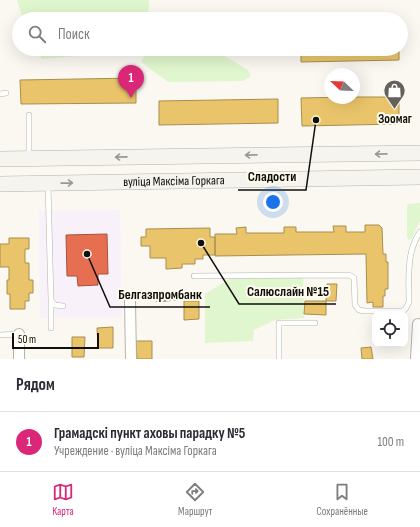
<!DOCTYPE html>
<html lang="ru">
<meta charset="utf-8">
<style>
body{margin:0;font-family:"Sofia Sans Condensed",sans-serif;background:#f2f2f3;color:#2b2b33}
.controls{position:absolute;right:12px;bottom:12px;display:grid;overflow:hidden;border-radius:8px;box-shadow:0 4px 16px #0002}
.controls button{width:36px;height:36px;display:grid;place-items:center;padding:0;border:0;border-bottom:1px solid #e1e1e2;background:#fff;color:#2b2b33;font:20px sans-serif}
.compass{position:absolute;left:324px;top:68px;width:36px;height:36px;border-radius:50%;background:#fff;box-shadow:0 4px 16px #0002;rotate:293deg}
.scale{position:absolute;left:12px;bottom:10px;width:87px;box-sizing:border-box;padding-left:4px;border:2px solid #110f0b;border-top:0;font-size:11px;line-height:14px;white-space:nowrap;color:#110f0b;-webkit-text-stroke:3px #fefaed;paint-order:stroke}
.you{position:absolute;left:273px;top:202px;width:14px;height:14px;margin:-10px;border:3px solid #fff;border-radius:50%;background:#1a73e8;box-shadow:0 0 0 6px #1a73e833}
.badge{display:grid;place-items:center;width:26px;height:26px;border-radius:50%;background:#db2777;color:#fff;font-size:13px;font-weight:700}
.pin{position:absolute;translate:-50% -33px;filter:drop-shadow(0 1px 2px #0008)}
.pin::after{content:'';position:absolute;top:21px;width:14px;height:12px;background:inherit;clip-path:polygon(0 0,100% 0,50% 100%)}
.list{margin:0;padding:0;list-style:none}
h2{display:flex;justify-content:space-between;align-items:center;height:52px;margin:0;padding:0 16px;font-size:17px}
h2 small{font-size:13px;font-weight:400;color:#7c7c81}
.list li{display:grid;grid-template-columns:26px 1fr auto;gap:12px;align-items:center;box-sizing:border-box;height:60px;padding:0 16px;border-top:1px solid #e1e1e2}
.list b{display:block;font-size:15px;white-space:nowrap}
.list p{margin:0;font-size:13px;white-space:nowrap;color:#7c7c81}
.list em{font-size:13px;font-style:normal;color:#7c7c81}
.icon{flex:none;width:22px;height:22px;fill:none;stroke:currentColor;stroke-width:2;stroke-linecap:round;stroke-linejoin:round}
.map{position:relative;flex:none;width:420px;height:359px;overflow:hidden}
.search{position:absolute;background:#fff;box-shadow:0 4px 16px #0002;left:12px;right:12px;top:12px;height:44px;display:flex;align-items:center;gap:10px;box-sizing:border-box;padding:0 14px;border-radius:22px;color:#7c7c81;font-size:15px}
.sheet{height:112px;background:#fff}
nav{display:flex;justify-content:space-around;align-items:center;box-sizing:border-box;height:56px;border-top:1px solid #e1e1e2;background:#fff;font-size:11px;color:#7c7c81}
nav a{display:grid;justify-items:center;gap:2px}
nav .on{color:#db2777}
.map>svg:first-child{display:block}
.commercial{fill:#f9f1f9}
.green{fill:#e0f6ce}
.homes{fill:#e9c46a;stroke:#a88e4e}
.shops{fill:#e76f51;stroke:#a7523c}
.industry{fill:#8a817c;stroke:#665f5a}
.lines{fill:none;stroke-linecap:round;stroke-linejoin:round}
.service-casing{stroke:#b4b3ad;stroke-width:6}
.minor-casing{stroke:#b4b3ad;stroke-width:12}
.secondary-casing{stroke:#b4b3ad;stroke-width:16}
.service{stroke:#fefefd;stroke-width:5}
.minor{stroke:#fefefd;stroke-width:10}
.secondary{stroke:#f6f4ee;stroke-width:15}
.oneway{stroke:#9a9893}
.labels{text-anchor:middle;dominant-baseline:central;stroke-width:4;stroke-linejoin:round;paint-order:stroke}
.poi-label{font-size:13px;font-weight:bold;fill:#110f0b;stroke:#fefaed}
.street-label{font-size:13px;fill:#110f0b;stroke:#fefaed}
.leader{fill:none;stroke:#110f0b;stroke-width:1.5}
.callout-dot{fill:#110f0b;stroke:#fefaed;stroke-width:1.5}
.callout-label{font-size:14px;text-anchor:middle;font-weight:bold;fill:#110f0b;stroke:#fefaed;stroke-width:4;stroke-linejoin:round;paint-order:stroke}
</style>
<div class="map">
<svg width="420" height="359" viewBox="0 0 420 359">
<rect width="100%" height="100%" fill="#faf8f1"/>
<path class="commercial" d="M 120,210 L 122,317 L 40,318 L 39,211 Z"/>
<path class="green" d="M 17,0 L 149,0 L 148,19 L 23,19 Z
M 37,49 L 143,49 L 140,56 L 90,55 L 42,59 Z
M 148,49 L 213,49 L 248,70 L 251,76 L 243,81 L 168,82 L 141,62 Z
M 420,203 L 420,221 L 412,238 L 409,240 L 407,237 L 407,206 L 408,204 Z
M 303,277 L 304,318 L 275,320 L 254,330 L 253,341 L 205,343 L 205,294 L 229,279 Z"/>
<path class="homes" d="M 266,16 L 266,19 L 153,19 L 153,17 Z
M 301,49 L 399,49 L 399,60 L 301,62 Z
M 136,78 L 136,103 L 21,104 L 20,80 Z
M 354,97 L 399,97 L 399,124 L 302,126 L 301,98 Z
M 278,99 L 278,123 L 159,125 L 159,101 Z
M 365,225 L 379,225 L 382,228 L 383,254 L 386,254 L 386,262 L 388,262 L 388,289 L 385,289 L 385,296 L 383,296 L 383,307 L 373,307 L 373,302 L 367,303 L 366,254 L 215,256 L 215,234 L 237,234 L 236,228 L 246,227 L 246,233 L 284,233 L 284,227 L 296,227 L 296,232 L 334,232 L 333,226 L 346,226 L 346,232 L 365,232 Z
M 210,228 L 210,237 L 215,237 L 215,255 L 203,255 L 203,259 L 195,259 L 195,264 L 182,264 L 182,268 L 166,269 L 166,258 L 150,258 L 150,246 L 141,246 L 141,237 L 146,237 L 146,229 Z
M 9,238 L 29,238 L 29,249 L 25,249 L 25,263 L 29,263 L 29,280 L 33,280 L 33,293 L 29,293 L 29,301 L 25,301 L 25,309 L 10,309 L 10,294 L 7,294 L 7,280 L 9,280 L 9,267 L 0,267 L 0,244 L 9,244 Z
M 327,284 L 337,284 L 336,301 L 326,301 Z
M 166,296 L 176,296 L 176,300 L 166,301 Z
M 184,301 L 199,301 L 199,319 L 184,320 Z
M 305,301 L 326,301 L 326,315 L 304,314 Z
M 113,327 L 113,348 L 98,348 L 97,328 Z
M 72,337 L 85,337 L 84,357 L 72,357 Z
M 136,341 L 152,341 L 152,359 L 137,359 Z
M 371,347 L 373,359 L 362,359 L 361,348 Z"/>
<path class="shops" d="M 107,234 L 108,274 L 98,274 L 98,285 L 78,286 L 77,276 L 67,276 L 66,235 Z"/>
<path class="industry" d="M 156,296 L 166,296 L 166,301 L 156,301 Z"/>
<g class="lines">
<defs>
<path id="service" d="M 0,94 L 6,93
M 29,115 L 29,156
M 48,184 L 51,300 L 55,305 L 63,306
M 194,276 L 349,275 L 354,278 L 355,305 L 359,310 L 365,311 L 403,311 L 406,308 L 409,302 C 409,279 406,252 420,232
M 51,328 L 51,300
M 0,335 L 19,334
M 279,359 L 279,323 L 315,323"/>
<path id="minor" d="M 130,301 L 131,359
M 19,359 L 19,334
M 416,359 L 418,324"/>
<g id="secondary">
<path d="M 0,159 L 420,153"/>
<path id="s1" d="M 0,184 L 420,177"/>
</g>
</defs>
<use href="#service" class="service-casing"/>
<use href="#minor" class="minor-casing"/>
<use href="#secondary" class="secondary-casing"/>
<use href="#service" class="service"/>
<use href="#minor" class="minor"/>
<use href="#secondary" class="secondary"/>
</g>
<defs><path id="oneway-shaft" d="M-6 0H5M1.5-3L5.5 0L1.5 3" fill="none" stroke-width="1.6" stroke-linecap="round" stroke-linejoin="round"/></defs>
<g class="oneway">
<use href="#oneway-shaft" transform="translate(381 154) rotate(179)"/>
<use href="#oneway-shaft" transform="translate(251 155) rotate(179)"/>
<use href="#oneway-shaft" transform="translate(121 157) rotate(179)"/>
<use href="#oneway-shaft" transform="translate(67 183) rotate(-1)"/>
</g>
<defs>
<symbol id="shop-pin" viewBox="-11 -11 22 30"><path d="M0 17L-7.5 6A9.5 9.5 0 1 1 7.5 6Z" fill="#63615c" stroke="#fefaed"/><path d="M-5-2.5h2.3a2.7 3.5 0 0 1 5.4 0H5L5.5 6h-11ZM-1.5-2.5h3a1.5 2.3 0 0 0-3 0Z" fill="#fff"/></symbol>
</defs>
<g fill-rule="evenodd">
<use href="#shop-pin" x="382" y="78" width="25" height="34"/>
</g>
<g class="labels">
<g class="poi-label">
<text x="395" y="119">Зоомаг</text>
</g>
<g class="street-label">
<text stroke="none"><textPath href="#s1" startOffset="174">вуліца Максіма Горкага</textPath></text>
</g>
</g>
<path class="leader" d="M316 120L306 190H238M201 243L239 304H336M87 254L110 307H210"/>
<g class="callout-dot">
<circle cx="316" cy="120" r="4"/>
<circle cx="201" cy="243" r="4"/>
<circle cx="87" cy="254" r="4"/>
</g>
<g class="callout-label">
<text x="272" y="181">Сладости</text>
<text x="288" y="296">Салюслайн №15</text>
<text x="160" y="299">Белгазпромбанк</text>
</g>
</svg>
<div class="controls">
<button><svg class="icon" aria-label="locate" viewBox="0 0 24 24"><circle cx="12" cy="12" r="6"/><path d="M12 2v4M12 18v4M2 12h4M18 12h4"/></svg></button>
</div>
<svg class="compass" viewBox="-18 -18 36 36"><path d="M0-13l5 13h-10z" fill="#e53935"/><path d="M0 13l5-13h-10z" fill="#7c7c81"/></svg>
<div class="scale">50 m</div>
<div class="you"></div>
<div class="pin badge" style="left:131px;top:98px">1</div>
<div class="search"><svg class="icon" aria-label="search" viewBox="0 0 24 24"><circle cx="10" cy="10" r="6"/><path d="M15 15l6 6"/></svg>Поиск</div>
</div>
<section class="sheet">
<h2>Рядом<small></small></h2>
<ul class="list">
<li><span class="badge">1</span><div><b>Грамадскі пункт аховы парадку №5</b><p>Учреждение · вуліца Максіма Горкага</p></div><em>100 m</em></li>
</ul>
</section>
<nav>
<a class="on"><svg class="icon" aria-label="map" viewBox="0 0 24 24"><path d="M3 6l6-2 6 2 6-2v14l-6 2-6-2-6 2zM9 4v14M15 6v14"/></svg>Карта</a>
<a><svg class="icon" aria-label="directions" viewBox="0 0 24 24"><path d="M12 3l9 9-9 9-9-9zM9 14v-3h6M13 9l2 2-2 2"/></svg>Маршрут</a>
<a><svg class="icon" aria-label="saved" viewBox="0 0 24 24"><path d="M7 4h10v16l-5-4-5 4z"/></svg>Сохранённые</a>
</nav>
